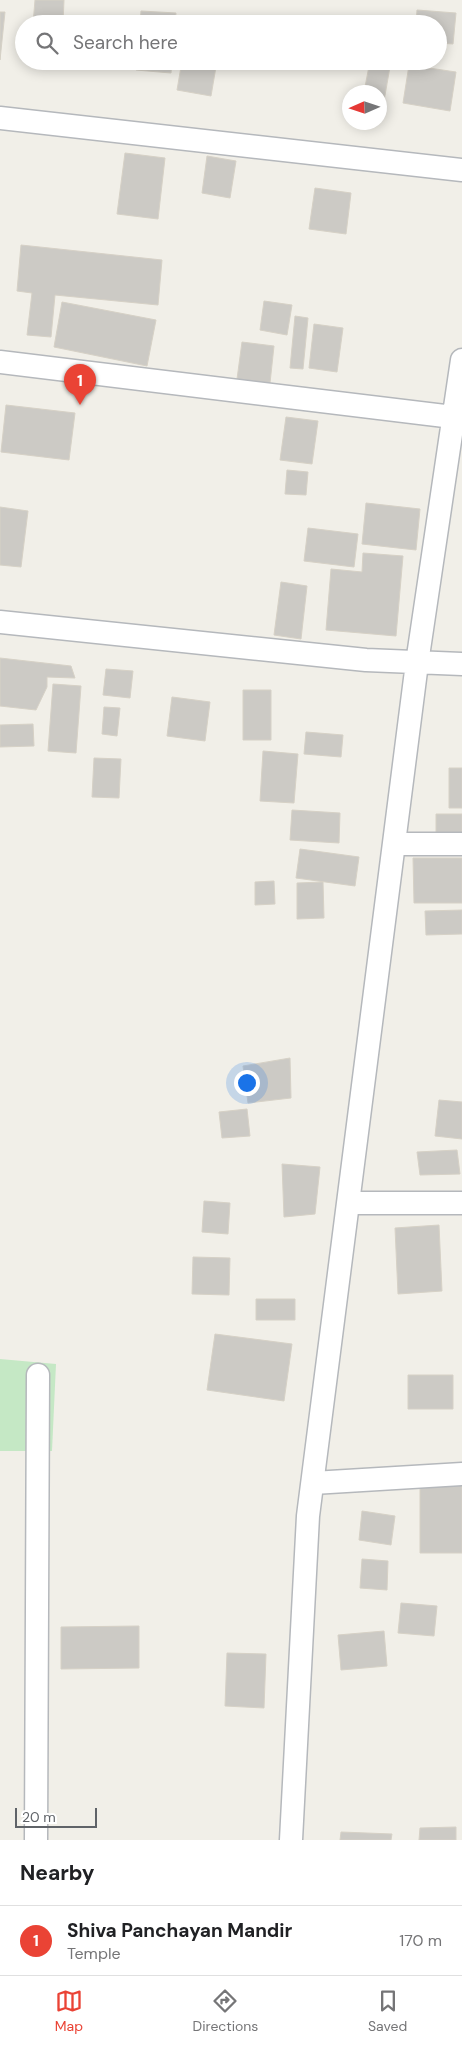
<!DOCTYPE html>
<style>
body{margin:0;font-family:"DM Sans",sans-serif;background:#f2f2f2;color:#202124}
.compass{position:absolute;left:342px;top:85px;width:45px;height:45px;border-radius:50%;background:#fff;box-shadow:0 2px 12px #0003;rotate:267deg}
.scale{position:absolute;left:15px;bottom:12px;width:82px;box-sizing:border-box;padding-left:5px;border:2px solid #5f6368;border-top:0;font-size:14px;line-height:18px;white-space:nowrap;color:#5f6368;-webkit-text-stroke:4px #fff;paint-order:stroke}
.you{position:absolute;left:246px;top:1082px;width:18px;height:18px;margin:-12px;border:4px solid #fff;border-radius:50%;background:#1a73e8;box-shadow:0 0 0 8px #1a73e833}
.badge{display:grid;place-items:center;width:32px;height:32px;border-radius:50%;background:#ea4335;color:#fff;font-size:16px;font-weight:700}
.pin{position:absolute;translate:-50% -41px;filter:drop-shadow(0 1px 2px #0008)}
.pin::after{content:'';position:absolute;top:26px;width:18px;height:15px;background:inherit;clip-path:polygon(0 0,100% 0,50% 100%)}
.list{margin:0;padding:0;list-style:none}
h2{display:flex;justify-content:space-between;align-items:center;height:65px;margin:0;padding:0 20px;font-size:21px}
h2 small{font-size:16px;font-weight:400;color:#757577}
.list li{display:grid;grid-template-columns:32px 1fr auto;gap:15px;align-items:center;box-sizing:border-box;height:70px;padding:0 20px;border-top:1px solid #e0e0e0}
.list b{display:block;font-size:19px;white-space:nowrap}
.list p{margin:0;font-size:16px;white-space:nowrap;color:#757577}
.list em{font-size:16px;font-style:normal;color:#757577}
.icon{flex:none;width:28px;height:28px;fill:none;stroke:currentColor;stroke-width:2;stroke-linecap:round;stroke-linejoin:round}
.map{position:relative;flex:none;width:462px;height:1840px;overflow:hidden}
.search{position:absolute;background:#fff;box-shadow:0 2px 12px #0003;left:15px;right:15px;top:15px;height:55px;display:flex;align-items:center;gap:12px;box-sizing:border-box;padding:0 18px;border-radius:28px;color:#757577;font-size:19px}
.sheet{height:135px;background:#fff}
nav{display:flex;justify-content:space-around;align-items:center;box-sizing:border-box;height:70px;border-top:1px solid #e0e0e0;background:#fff;font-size:14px;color:#757577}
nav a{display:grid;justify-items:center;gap:2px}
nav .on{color:#ea4335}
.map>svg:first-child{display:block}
.green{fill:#c5e8c5}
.building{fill:#cccac5;stroke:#d6d1c6}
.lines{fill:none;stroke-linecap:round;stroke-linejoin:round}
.minor-casing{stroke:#b5b8bc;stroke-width:25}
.minor{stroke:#fff;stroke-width:22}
</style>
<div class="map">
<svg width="462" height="1840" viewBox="0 0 462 1840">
<rect width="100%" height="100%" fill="#f1efe8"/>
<path class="green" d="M 0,1359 L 56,1364 L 52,1451 L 0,1451 Z"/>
<path class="building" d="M 35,0 L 64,0 L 63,24 L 33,24 Z
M 417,10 L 456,13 L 453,44 L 438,43 L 438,24 L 416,24 Z
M 141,11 L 176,13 L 175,24 L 140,24 Z
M 0,12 L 5,12 L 0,60 Z
M 137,61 L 172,61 L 171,73 L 136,70 Z
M 182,61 L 217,61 L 211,96 L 177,90 Z
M 370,61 L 391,61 L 384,101 L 380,100 L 380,92 L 364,92 Z
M 409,65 L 456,72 L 450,111 L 403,103 Z
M 125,153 L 165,158 L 158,219 L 117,214 Z
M 207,156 L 236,161 L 230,198 L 202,193 Z
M 315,188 L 351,193 L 346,234 L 309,229 Z
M 21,245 L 162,260 L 158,305 L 55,295 L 51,337 L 27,335 L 32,293 L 17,291 Z
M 264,301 L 292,305 L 287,335 L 260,330 Z
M 62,302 L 156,320 L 147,366 L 54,347 Z
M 295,316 L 308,318 L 303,369 L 290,368 Z
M 314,324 L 343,328 L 337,372 L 309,368 Z
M 242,342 L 274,346 L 270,383 L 237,379 Z
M 6,405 L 75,413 L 69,460 L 1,452 Z
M 286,417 L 318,421 L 312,464 L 280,460 Z
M 287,470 L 308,472 L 306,495 L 285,494 Z
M 366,503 L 420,509 L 416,550 L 362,544 Z
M 0,507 L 28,511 L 21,567 L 0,565 Z
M 308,528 L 358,534 L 354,567 L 304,561 Z
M 363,553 L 403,556 L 396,636 L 326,630 L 331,569 L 362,572 Z
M 281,582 L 307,586 L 301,639 L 274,635 Z
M 0,658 L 71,666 L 75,678 L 47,677 L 47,687 L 36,710 L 0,706 Z
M 106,669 L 133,671 L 130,698 L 103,695 Z
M 53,684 L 81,686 L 76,753 L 48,751 Z
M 243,690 L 271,690 L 271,740 L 243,740 Z
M 172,697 L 210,702 L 205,741 L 167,736 Z
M 104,707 L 120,708 L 117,736 L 102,734 Z
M 33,724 L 34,746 L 0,747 L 0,725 Z
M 306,732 L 343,735 L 341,757 L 304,754 Z
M 263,751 L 298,754 L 294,803 L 260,801 Z
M 94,758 L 121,759 L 119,798 L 92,797 Z
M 449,768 L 462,768 L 462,808 L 449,808 Z
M 292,810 L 340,813 L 339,843 L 290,840 Z
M 436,814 L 462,814 L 462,836 L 436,836 Z
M 300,849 L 359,857 L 355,886 L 296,878 Z
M 413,858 L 462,858 L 462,903 L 414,903 Z
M 274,881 L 275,904 L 255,905 L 255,882 Z
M 323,882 L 324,918 L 297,919 L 297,883 Z
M 462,910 L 462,934 L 426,935 L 425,911 Z
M 290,1058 L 291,1098 L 248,1103 L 243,1066 Z
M 439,1100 L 462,1102 L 462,1139 L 435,1136 Z
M 247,1109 L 250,1136 L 222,1138 L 219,1112 Z
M 457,1150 L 460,1174 L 420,1175 L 417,1152 Z
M 282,1164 L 320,1167 L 315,1214 L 284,1217 Z
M 204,1201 L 230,1203 L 228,1234 L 202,1232 Z
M 439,1225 L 442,1291 L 398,1294 L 395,1228 Z
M 193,1257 L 230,1258 L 229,1295 L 192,1294 Z
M 256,1299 L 295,1299 L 295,1320 L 256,1320 Z
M 215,1334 L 292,1344 L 284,1401 L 207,1390 Z
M 408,1375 L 453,1375 L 453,1409 L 408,1409 Z
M 462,1484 L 462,1553 L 420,1553 L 420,1485 Z
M 362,1511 L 395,1516 L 391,1545 L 359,1540 Z
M 362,1559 L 388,1561 L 387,1590 L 360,1588 Z
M 401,1603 L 437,1606 L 434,1636 L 398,1633 Z
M 139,1626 L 139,1668 L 61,1669 L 61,1627 Z
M 384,1631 L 387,1666 L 341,1670 L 338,1635 Z
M 227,1653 L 266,1654 L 264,1708 L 225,1706 Z
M 456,1827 L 456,1840 L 419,1840 L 420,1828 Z
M 341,1832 L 392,1834 L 391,1840 L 340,1840 Z"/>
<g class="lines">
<defs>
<path id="minor" d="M 0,118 L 462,170
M 0,362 L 453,417
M 0,622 L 366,660 L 462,664
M 394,844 L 462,844
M 349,1203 L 462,1203
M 313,1483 L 462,1474
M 36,1840 L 38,1375
M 291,1840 L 308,1516 L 417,663 L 462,360"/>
</defs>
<use href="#minor" class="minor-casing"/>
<use href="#minor" class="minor"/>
</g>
</svg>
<svg class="compass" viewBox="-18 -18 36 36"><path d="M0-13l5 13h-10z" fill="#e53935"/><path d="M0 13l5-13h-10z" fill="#757577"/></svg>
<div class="scale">20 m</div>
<div class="you"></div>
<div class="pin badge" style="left:80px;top:405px">1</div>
<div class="search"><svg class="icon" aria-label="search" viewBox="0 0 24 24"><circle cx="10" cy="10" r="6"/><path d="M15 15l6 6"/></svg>Search here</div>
</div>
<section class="sheet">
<h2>Nearby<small></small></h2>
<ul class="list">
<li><span class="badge">1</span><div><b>Shiva Panchayan Mandir</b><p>Temple</p></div><em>170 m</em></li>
</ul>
</section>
<nav>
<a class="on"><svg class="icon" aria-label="map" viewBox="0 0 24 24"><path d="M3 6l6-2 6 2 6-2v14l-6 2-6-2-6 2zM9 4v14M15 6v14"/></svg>Map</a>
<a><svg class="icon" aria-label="directions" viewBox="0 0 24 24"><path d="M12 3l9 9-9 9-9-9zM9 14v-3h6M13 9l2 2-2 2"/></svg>Directions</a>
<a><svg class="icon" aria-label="saved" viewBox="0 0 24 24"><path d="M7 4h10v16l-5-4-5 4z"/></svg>Saved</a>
</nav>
